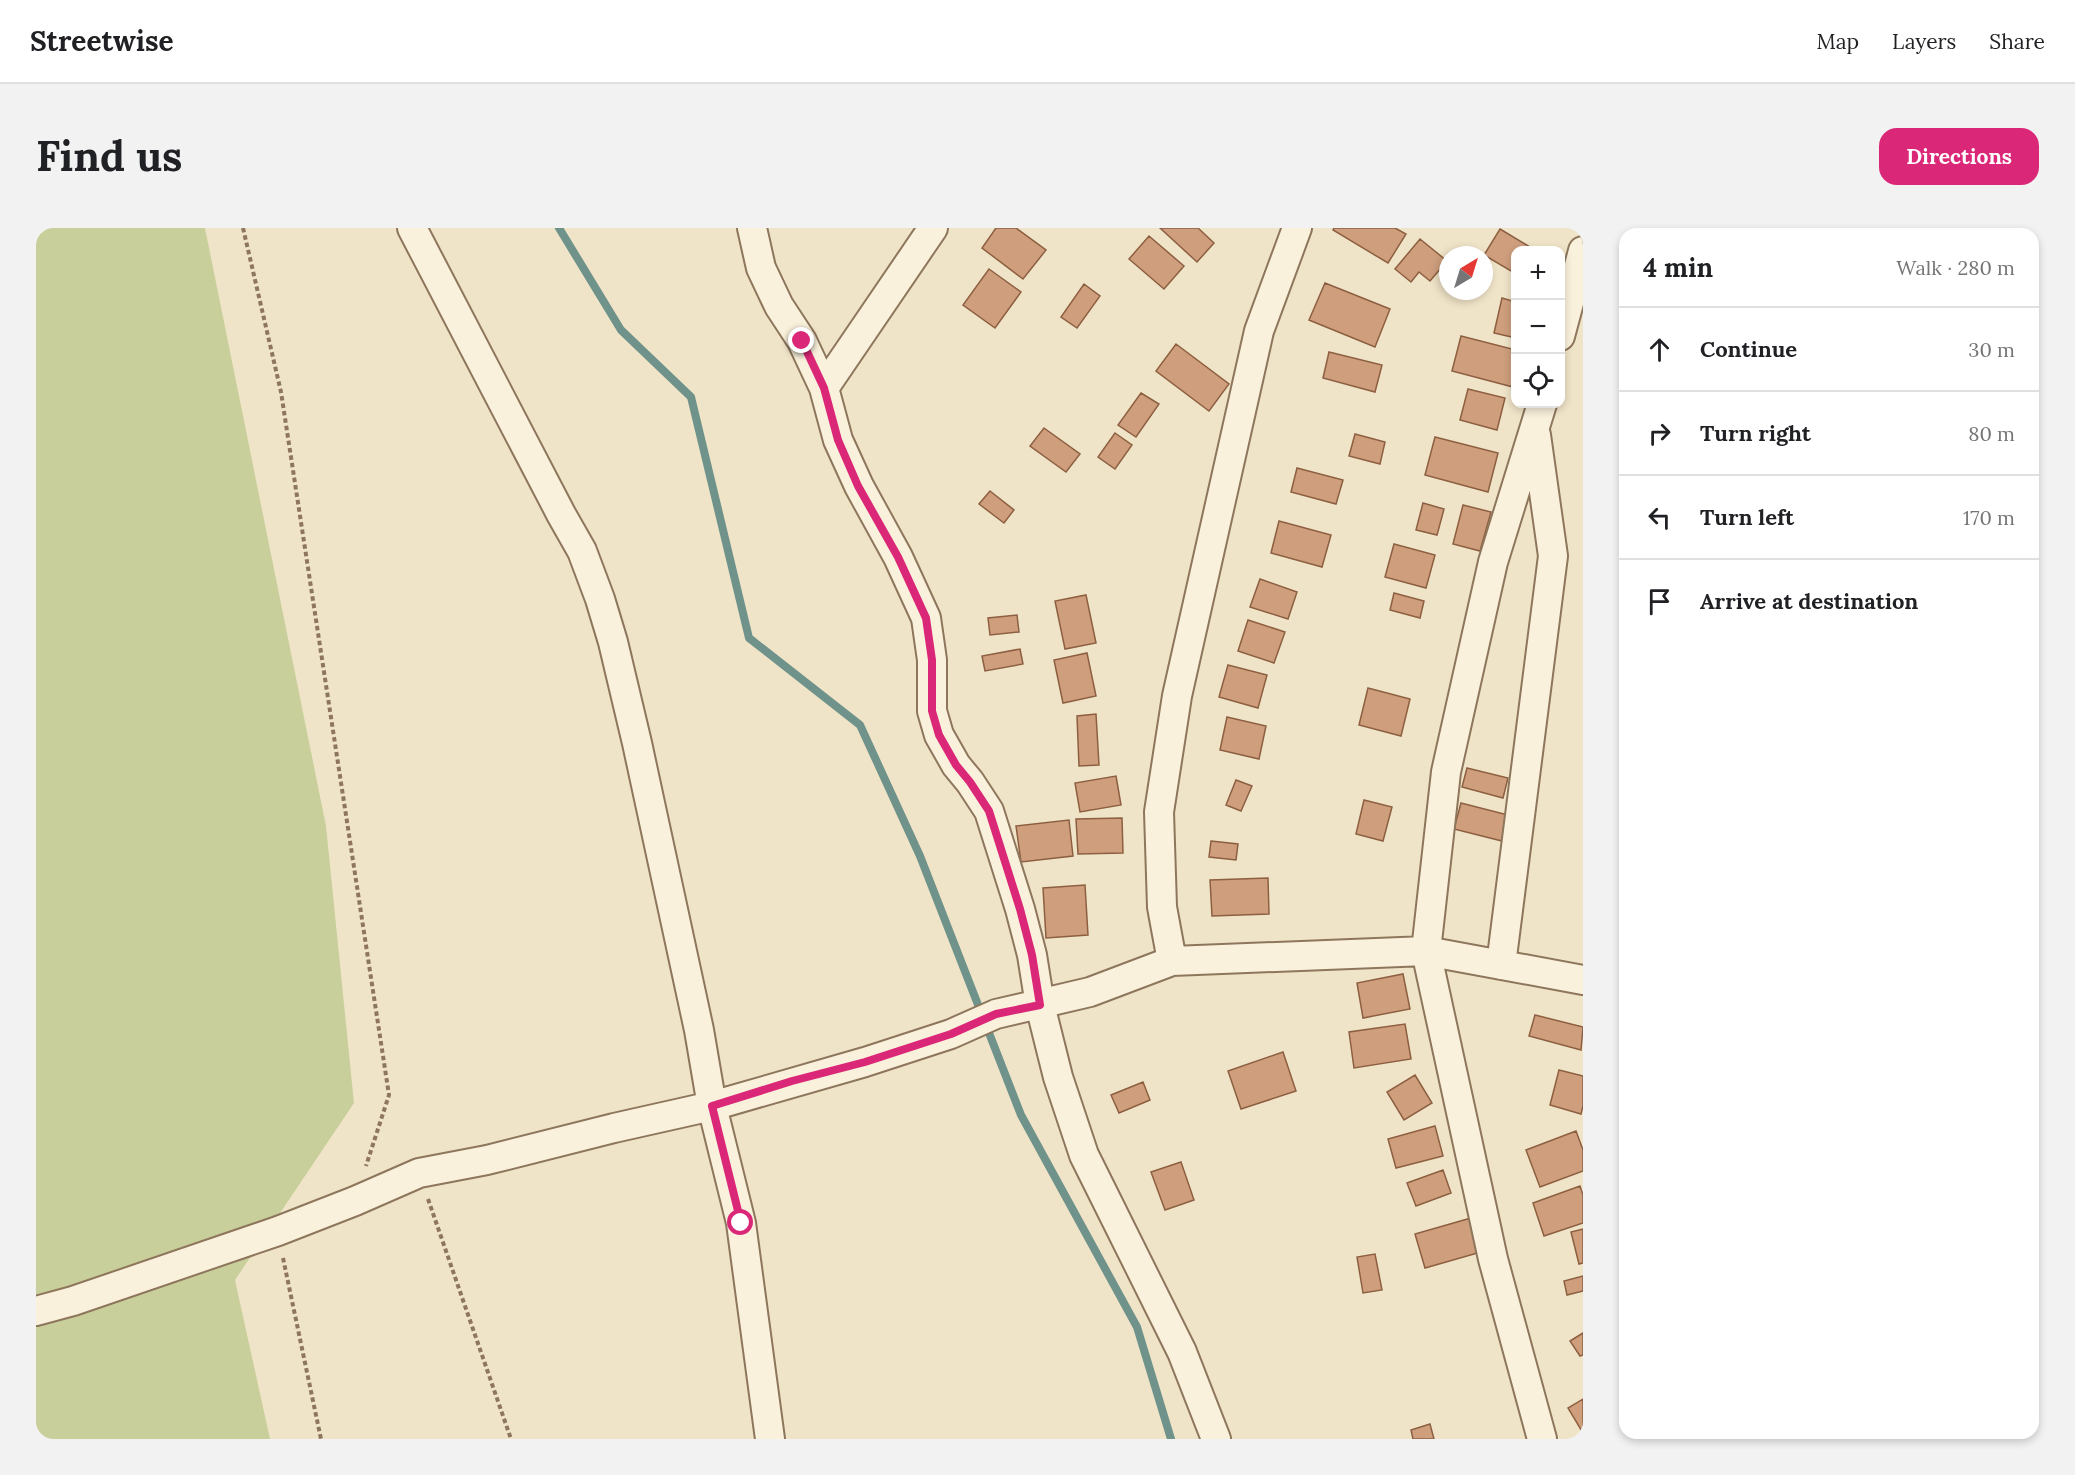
<!DOCTYPE html>
<meta charset="utf-8">
<style>
body{margin:0;font-family:Lora,serif;background:#f2f2f2;color:#202124}
.controls{position:absolute;right:18px;top:18px;display:grid;overflow:hidden;border-radius:12px;box-shadow:0 3px 9px #0003}
.controls button{width:54px;height:54px;display:grid;place-items:center;padding:0;border:0;border-bottom:2px solid #e0e0e0;background:#fff;color:#202124;font:30px sans-serif}
.compass{position:absolute;left:1403px;top:18px;width:54px;height:54px;border-radius:50%;background:#fff;box-shadow:0 3px 9px #0003;rotate:38deg}
.stop{position:absolute;width:18px;height:18px;margin:-14px;border:4px solid #db2777;border-radius:50%;background:#fff}
.stop.end{background:#db2777;border-color:#fff;box-shadow:0 2px 6px #0008}
.list{margin:0;padding:0;list-style:none}
h2{display:flex;justify-content:space-between;align-items:center;height:78px;margin:0;padding:0 24px;font-size:26px}
h2 small{font-size:20px;font-weight:400;color:#757577}
.list li{display:grid;grid-template-columns:39px 1fr auto;gap:18px;align-items:center;box-sizing:border-box;height:84px;padding:0 24px;border-top:2px solid #e0e0e0}
.list b{display:block;font-size:22px;white-space:nowrap}
.list em{font-size:20px;font-style:normal;color:#757577}
.icon{flex:none;width:33px;height:33px;fill:none;stroke:currentColor;stroke-width:2;stroke-linecap:round;stroke-linejoin:round}
.map{position:relative;flex:none;width:1547px;height:1211px;overflow:hidden;border-radius:18px}
header{display:flex;align-items:center;gap:36px;box-sizing:border-box;height:84px;padding:0 30px;background:#fff;border-bottom:2px solid #e0e0e0}
header strong{font-size:28px}
nav{display:flex;gap:33px;margin-inline-start:auto;font-size:21px}
.intro{display:flex;align-items:center;justify-content:space-between;box-sizing:border-box;height:144px;padding:0 36px}
h1{margin:0;font-size:42px}
.button{padding:15px 27px;border-radius:18px;background:#db2777;color:#fff;font-size:21px;font-weight:700}
main{display:flex;gap:36px;padding:0 36px}
aside{flex:1;background:#fff;border-radius:18px;box-shadow:0 3px 9px #0003}
.map>svg:first-child{display:block}
.green{fill:#c9cf9b}
.lines{fill:none;stroke-linecap:round;stroke-linejoin:round}
.stream{stroke:#6f938a;stroke-width:8}
.building{fill:#cf9f7d;stroke:#8d5f41;stroke-width:1.5}
.minor-casing{stroke:#8d765c;stroke-width:32}
.path{stroke:#8d765c;stroke-width:4;stroke-dasharray:4.5 3;stroke-linecap:butt}
.minor{stroke:#faf1dc;stroke-width:28}
.route{stroke:#db2777;stroke-width:8}
</style>
<header>
<strong>Streetwise</strong>
<nav><a>Map</a><a>Layers</a><a>Share</a></nav>
</header>
<div class="intro"><h1>Find us</h1><a class="button">Directions</a></div>
<main>
<div class="map">
<svg width="1547" height="1211" viewBox="0 0 1547 1211">
<rect width="100%" height="100%" fill="#f0e4c8"/>
<path class="green" d="M 0,0 L 169,0 L 290,598 L 318,875 L 199,1052 L 234,1211 L 0,1211 Z"/>
<g class="lines">
<path class="stream" d="M 523,0 L 585,102 L 655,169 L 713,410 L 824,497 L 884,628 L 985,887 L 1101,1099 L 1135,1211"/>
</g>
<path class="building" d="M 960,0 L 980,0 L 1010,22 L 987,51 L 946,20 Z
M 1124,0 L 1162,0 L 1178,15 L 1161,34 Z
M 1298,0 L 1359,0 L 1370,6 L 1352,35 L 1297,2 Z
M 1464,1 L 1499,22 L 1480,22 L 1480,46 L 1448,27 Z
M 1113,8 L 1148,38 L 1128,61 L 1093,31 Z
M 1384,11 L 1411,33 L 1394,53 L 1383,44 L 1375,54 L 1359,41 Z
M 953,41 L 985,64 L 959,100 L 927,77 Z
M 1289,55 L 1354,81 L 1339,119 L 1273,92 Z
M 1048,56 L 1064,68 L 1041,100 L 1025,89 Z
M 1466,70 L 1480,74 L 1480,110 L 1458,105 Z
M 1425,108 L 1480,122 L 1480,151 L 1477,159 L 1416,143 Z
M 1140,116 L 1193,156 L 1173,183 L 1120,143 Z
M 1293,124 L 1346,137 L 1339,164 L 1287,150 Z
M 1432,161 L 1469,170 L 1461,202 L 1424,192 Z
M 1105,165 L 1123,176 L 1100,209 L 1082,197 Z
M 1008,200 L 1044,226 L 1030,244 L 994,218 Z
M 1079,205 L 1096,217 L 1079,241 L 1062,229 Z
M 1319,206 L 1349,214 L 1344,236 L 1313,228 Z
M 1399,209 L 1462,225 L 1452,264 L 1389,247 Z
M 1261,240 L 1307,252 L 1300,276 L 1255,264 Z
M 954,263 L 978,282 L 968,295 L 943,276 Z
M 1387,275 L 1408,281 L 1401,307 L 1380,302 Z
M 1427,277 L 1455,284 L 1444,323 L 1417,316 Z
M 1243,293 L 1295,307 L 1286,339 L 1235,325 Z
M 1358,316 L 1399,327 L 1390,360 L 1349,349 Z
M 1224,351 L 1261,364 L 1252,391 L 1214,379 Z
M 1358,365 L 1388,373 L 1384,390 L 1354,382 Z
M 1050,367 L 1060,415 L 1029,421 L 1019,373 Z
M 981,387 L 983,404 L 954,407 L 952,390 Z
M 1212,392 L 1249,404 L 1238,435 L 1202,423 Z
M 984,421 L 987,436 L 949,443 L 946,428 Z
M 1051,425 L 1060,468 L 1027,475 L 1018,432 Z
M 1192,437 L 1231,447 L 1222,480 L 1183,469 Z
M 1332,460 L 1374,471 L 1365,508 L 1323,497 Z
M 1060,486 L 1063,537 L 1043,538 L 1041,488 Z
M 1191,489 L 1230,498 L 1223,531 L 1184,522 Z
M 1431,540 L 1472,550 L 1467,570 L 1426,559 Z
M 1080,548 L 1085,577 L 1044,584 L 1039,555 Z
M 1200,552 L 1216,558 L 1205,583 L 1190,577 Z
M 1328,572 L 1356,579 L 1347,613 L 1320,606 Z
M 1425,575 L 1472,587 L 1466,613 L 1418,601 Z
M 1086,590 L 1087,625 L 1042,626 L 1040,591 Z
M 1033,592 L 1037,628 L 985,634 L 980,598 Z
M 1175,613 L 1202,616 L 1200,632 L 1173,629 Z
M 1232,650 L 1233,686 L 1176,688 L 1174,652 Z
M 1049,657 L 1052,707 L 1010,710 L 1007,660 Z
M 1367,746 L 1374,781 L 1327,790 L 1321,755 Z
M 1499,787 L 1547,799 L 1545,822 L 1493,808 Z
M 1369,796 L 1375,831 L 1318,840 L 1313,804 Z
M 1247,824 L 1260,863 L 1205,881 L 1192,843 Z
M 1523,842 L 1547,848 L 1547,878 L 1545,886 L 1514,877 Z
M 1379,847 L 1396,875 L 1368,892 L 1351,864 Z
M 1107,854 L 1114,872 L 1083,885 L 1075,867 Z
M 1399,898 L 1407,928 L 1360,940 L 1352,911 Z
M 1540,903 L 1547,922 L 1547,943 L 1504,959 L 1490,922 Z
M 1145,934 L 1158,972 L 1129,982 L 1115,944 Z
M 1407,942 L 1415,965 L 1380,978 L 1371,955 Z
M 1544,958 L 1547,967 L 1547,995 L 1508,1008 L 1497,975 Z
M 1435,990 L 1445,1024 L 1389,1040 L 1379,1006 Z
M 1547,1001 L 1547,1035 L 1543,1036 L 1535,1004 Z
M 1339,1026 L 1346,1062 L 1327,1065 L 1321,1029 Z
M 1547,1048 L 1547,1063 L 1531,1067 L 1528,1053 Z
M 1547,1105 L 1547,1127 L 1544,1128 L 1534,1113 Z
M 1547,1171 L 1547,1205 L 1532,1180 Z
M 1394,1196 L 1398,1211 L 1377,1211 L 1375,1202 Z"/>
<g class="lines">
<defs>
<path id="minor" d="M 376,0 L 525,286 L 546,323 L 564,371 L 577,414 L 601,515 L 663,802 L 676,878 L 705,995 L 734,1211
M 716,0 L 725,40 L 743,78 L 766,113 L 788,160 L 802,212 L 823,258 L 862,329 L 890,390 L 896,432 L 896,483 L 903,507 L 920,537 L 934,554 L 953,583 L 984,681 L 996,727 L 1004,777 L 1022,849 L 1048,927 L 1146,1124 L 1180,1211
M 1524,108 L 1547,23
M 788,160 L 897,0
M 1506,176 L 1457,334 L 1410,544 L 1390,723 L 1457,1031 L 1506,1211
M 1136,733 L 1126,679 L 1123,584 L 1141,468 L 1223,103 L 1261,0
M 1465,737 L 1517,328 L 1500,207
M 0,1083 L 37,1073 L 242,1003 L 319,973 L 383,945 L 451,932 L 578,900 L 676,878 L 829,834 L 915,806 L 960,786 L 1054,764 L 1136,733 L 1390,723 L 1547,752"/>
</defs>
<use href="#minor" class="minor-casing"/>
<path class="path" d="M 207,0 L 245,164 L 353,867 L 330,938
M 392,971 L 475,1211
M 247,1030 L 285,1211"/>
<use href="#minor" class="minor"/>
</g>
<g class="lines">
<path class="route" d="M 705,995 L 676,878 L 756,853 L 829,834 L 915,806 L 960,786 L 1004,777 L 996,727 L 984,681 L 953,583 L 934,554 L 920,537 L 903,507 L 896,483 L 896,432 L 890,390 L 862,329 L 822,258 L 802,212 L 788,160 L 766,113"/>
</g>
</svg>
<div class="controls">
<button>+</button>
<button>−</button>
<button><svg class="icon" aria-label="locate" viewBox="0 0 24 24"><circle cx="12" cy="12" r="6"/><path d="M12 2v4M12 18v4M2 12h4M18 12h4"/></svg></button>
</div>
<svg class="compass" viewBox="-18 -18 36 36"><path d="M0-13l5 13h-10z" fill="#e53935"/><path d="M0 13l5-13h-10z" fill="#757577"/></svg>
<div class="stop" style="left:705px;top:995px"></div>
<div class="stop end" style="left:766px;top:113px"></div>
</div>
<aside>
<h2>4 min<small>Walk · 280 m</small></h2>
<ul class="list">
<li><svg class="icon" aria-label="ahead" viewBox="0 0 24 24"><path d="M12 20V5M6 11l6-6 6 6"/></svg><div><b>Continue</b></div><em>30 m</em></li>
<li><svg class="icon" aria-label="right" viewBox="0 0 24 24"><path d="M7 20v-9h11M14 6l5 5-5 5"/></svg><div><b>Turn right</b></div><em>80 m</em></li>
<li><svg class="icon" aria-label="left" viewBox="0 0 24 24"><path d="M17 20v-9H6M10 6l-5 5 5 5"/></svg><div><b>Turn left</b></div><em>170 m</em></li>
<li><svg class="icon" aria-label="arrive" viewBox="0 0 24 24"><path d="M6 21V4h12l-3 4 3 4H6"/></svg><div><b>Arrive at destination</b></div></li>
</ul>
</aside>
</main>
